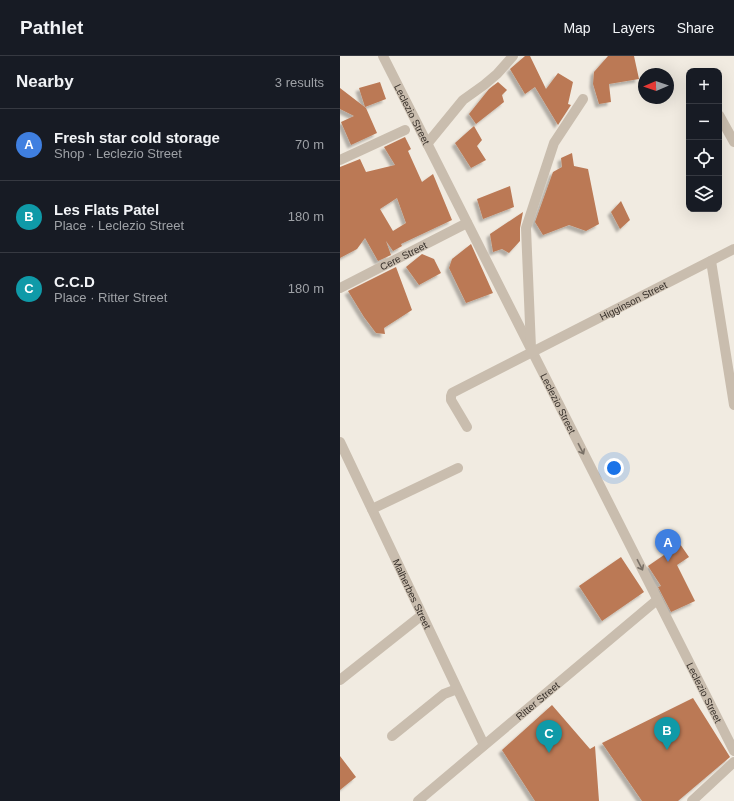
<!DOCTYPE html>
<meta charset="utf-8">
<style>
body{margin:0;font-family:Helvetica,sans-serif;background:#242831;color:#f1f3f6}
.controls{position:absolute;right:12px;top:12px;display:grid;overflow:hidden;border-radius:8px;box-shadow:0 4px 16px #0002}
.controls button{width:36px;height:36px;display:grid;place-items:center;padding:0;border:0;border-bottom:1px solid #363941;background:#171b24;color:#f1f3f6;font:20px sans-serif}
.compass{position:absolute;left:298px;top:12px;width:36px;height:36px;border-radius:50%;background:#171b24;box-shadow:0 4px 16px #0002;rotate:268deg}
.you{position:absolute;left:274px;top:412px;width:14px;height:14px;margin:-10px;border:3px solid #fff;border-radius:50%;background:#1a73e8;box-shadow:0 0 0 6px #1a73e833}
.badge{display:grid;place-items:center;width:26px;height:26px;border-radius:50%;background:#0f766e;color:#fff;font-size:13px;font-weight:700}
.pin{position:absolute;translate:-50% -33px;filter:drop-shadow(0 1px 2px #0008)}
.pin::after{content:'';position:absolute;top:21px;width:14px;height:12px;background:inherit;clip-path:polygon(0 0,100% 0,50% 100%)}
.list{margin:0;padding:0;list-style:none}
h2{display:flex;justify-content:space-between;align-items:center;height:52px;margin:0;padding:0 16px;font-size:17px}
h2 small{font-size:13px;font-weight:400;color:#9ea1a6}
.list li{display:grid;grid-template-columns:26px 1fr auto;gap:12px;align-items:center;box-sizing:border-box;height:72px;padding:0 16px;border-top:1px solid #363941}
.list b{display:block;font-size:15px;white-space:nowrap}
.list p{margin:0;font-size:13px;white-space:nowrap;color:#9ea1a6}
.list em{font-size:13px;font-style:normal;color:#9ea1a6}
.icon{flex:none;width:22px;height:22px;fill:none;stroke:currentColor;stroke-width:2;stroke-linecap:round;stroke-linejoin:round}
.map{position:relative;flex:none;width:394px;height:745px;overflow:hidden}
header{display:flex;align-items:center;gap:24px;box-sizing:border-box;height:56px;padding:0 20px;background:#171b24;border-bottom:1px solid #363941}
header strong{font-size:19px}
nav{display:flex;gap:22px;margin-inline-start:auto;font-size:14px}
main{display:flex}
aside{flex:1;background:#171b24}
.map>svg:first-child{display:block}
.building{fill:#bb7955;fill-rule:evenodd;filter:url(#shadow)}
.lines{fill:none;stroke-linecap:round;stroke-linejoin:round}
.minor{stroke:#c9bdae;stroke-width:10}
.oneway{stroke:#797066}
.labels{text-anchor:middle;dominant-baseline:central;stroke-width:3;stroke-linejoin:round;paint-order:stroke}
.street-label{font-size:10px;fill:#38312b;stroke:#f9f5ed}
</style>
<header>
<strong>Pathlet</strong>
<nav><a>Map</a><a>Layers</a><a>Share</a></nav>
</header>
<main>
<aside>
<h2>Nearby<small>3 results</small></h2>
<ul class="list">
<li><span class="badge" style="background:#3f7fe0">A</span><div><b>Fresh star cold storage</b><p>Shop · Leclezio Street</p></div><em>70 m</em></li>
<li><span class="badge" style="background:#0f9aa8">B</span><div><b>Les Flats Patel</b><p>Place · Leclezio Street</p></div><em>180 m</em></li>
<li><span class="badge" style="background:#0f9aa8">C</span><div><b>C.C.D</b><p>Place · Ritter Street</p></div><em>180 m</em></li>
</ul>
</aside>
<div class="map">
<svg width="394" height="745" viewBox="0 0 394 745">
<defs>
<filter id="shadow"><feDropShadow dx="-3.5" dy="3.5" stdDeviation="1" flood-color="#0004"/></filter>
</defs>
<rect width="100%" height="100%" fill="#f1ebe1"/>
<path class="building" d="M 185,0 L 190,0 L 206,33 L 218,17 L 233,26 L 228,48 L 231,49 L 218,69 L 195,31 L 185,38 L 170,13 Z
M 268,0 L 294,0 L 299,23 L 269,28 L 271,46 L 259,48 L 253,28 L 254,16 Z
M 40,26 L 46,43 L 25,51 L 19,32 Z
M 158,26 L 167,34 L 162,39 L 164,46 L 136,68 L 129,58 L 149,33 Z
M 0,32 L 26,52 L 37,77 L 11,89 L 1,66 L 14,60 L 0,53 Z
M 134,70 L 142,84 L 137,90 L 146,104 L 131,112 L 115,87 Z
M 65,81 L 71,93 L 68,95 L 82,126 L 93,118 L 112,164 L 61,188 L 62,190 L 53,195 L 46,185 L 51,199 L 38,205 L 25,182 L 17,193 L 0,202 L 0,111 L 20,103 L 26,116 L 55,109 L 44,91 ZM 57,142 L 66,167 L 53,175 L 40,153 Z
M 232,97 L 234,110 L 248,113 L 259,168 L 246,175 L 229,169 L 203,179 L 195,166 L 213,116 L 222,111 L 221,102 Z
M 170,130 L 174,151 L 143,163 L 137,143 Z
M 281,145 L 290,164 L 280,173 L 271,156 Z
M 183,156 L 180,172 L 180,185 L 169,197 L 162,193 L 153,196 L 150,178 Z
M 131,188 L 153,237 L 126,247 L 109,212 L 112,203 Z
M 82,198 L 94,203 L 101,217 L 79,229 L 66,211 Z
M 56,211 L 72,254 L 44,272 L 45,278 L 36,277 L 24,261 L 8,235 Z
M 340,488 L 349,501 L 337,509 L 355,545 L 331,556 L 318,531 L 321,530 L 308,510 Z
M 281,501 L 304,536 L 262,565 L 239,530 Z
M 353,642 L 390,701 L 338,745 L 302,745 L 262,687 Z
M 212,649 L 250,693 L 255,690 L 259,745 L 195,745 L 162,694 Z
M 0,700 L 16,721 L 0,734 Z"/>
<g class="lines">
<g class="minor">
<path id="s1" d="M 43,0 L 394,695"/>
<path d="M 379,59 L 394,86"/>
<path d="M 87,88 L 123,44 L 144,29 L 157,18 L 173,0"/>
<path d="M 0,104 L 65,74"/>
<path d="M 371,205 L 394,349"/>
<path id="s2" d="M 0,232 L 127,167"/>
<path d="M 191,292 L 186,172 L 214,87 L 243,43"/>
<path id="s3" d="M 127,371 L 111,344 L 111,340 L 112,337 L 394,193"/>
<path id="s4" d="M 0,386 L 144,689"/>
<path d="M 32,453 L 118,412"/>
<path d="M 0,624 L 82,559"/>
<path d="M 52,680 L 104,638 L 117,633"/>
<path id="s5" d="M 78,745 L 317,544"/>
<path d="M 352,745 L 394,706"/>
</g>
</g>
<defs><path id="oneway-shaft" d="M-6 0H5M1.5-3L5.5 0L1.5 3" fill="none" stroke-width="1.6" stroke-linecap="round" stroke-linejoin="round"/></defs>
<g class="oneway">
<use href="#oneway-shaft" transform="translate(241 393) rotate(63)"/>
<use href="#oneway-shaft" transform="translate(300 509) rotate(63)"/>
</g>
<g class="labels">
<g class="street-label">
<text stroke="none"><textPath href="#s1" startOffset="65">Leclezio Street</textPath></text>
<text stroke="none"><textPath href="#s2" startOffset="71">Cere Street</textPath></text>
<text stroke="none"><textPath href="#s3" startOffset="242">Higginson Street</textPath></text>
<text stroke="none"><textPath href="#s1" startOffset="389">Leclezio Street</textPath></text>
<text stroke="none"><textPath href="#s4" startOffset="168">Malherbes Street</textPath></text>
<text stroke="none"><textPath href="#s1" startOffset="713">Leclezio Street</textPath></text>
<text stroke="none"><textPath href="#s5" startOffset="156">Ritter Street</textPath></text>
</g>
</g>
</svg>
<div class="controls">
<button>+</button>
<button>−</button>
<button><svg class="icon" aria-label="locate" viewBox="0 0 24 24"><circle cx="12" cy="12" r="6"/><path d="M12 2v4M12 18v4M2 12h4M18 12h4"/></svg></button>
<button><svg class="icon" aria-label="layers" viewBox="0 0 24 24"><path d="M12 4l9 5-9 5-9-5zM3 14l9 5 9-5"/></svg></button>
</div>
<svg class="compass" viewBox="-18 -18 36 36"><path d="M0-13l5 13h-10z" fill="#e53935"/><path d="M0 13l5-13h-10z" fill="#9ea1a6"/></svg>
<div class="you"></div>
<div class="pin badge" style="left:328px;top:506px;background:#3f7fe0">A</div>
<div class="pin badge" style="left:327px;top:694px;background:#0f9aa8">B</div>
<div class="pin badge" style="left:209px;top:697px;background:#0f9aa8">C</div>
</div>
</main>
